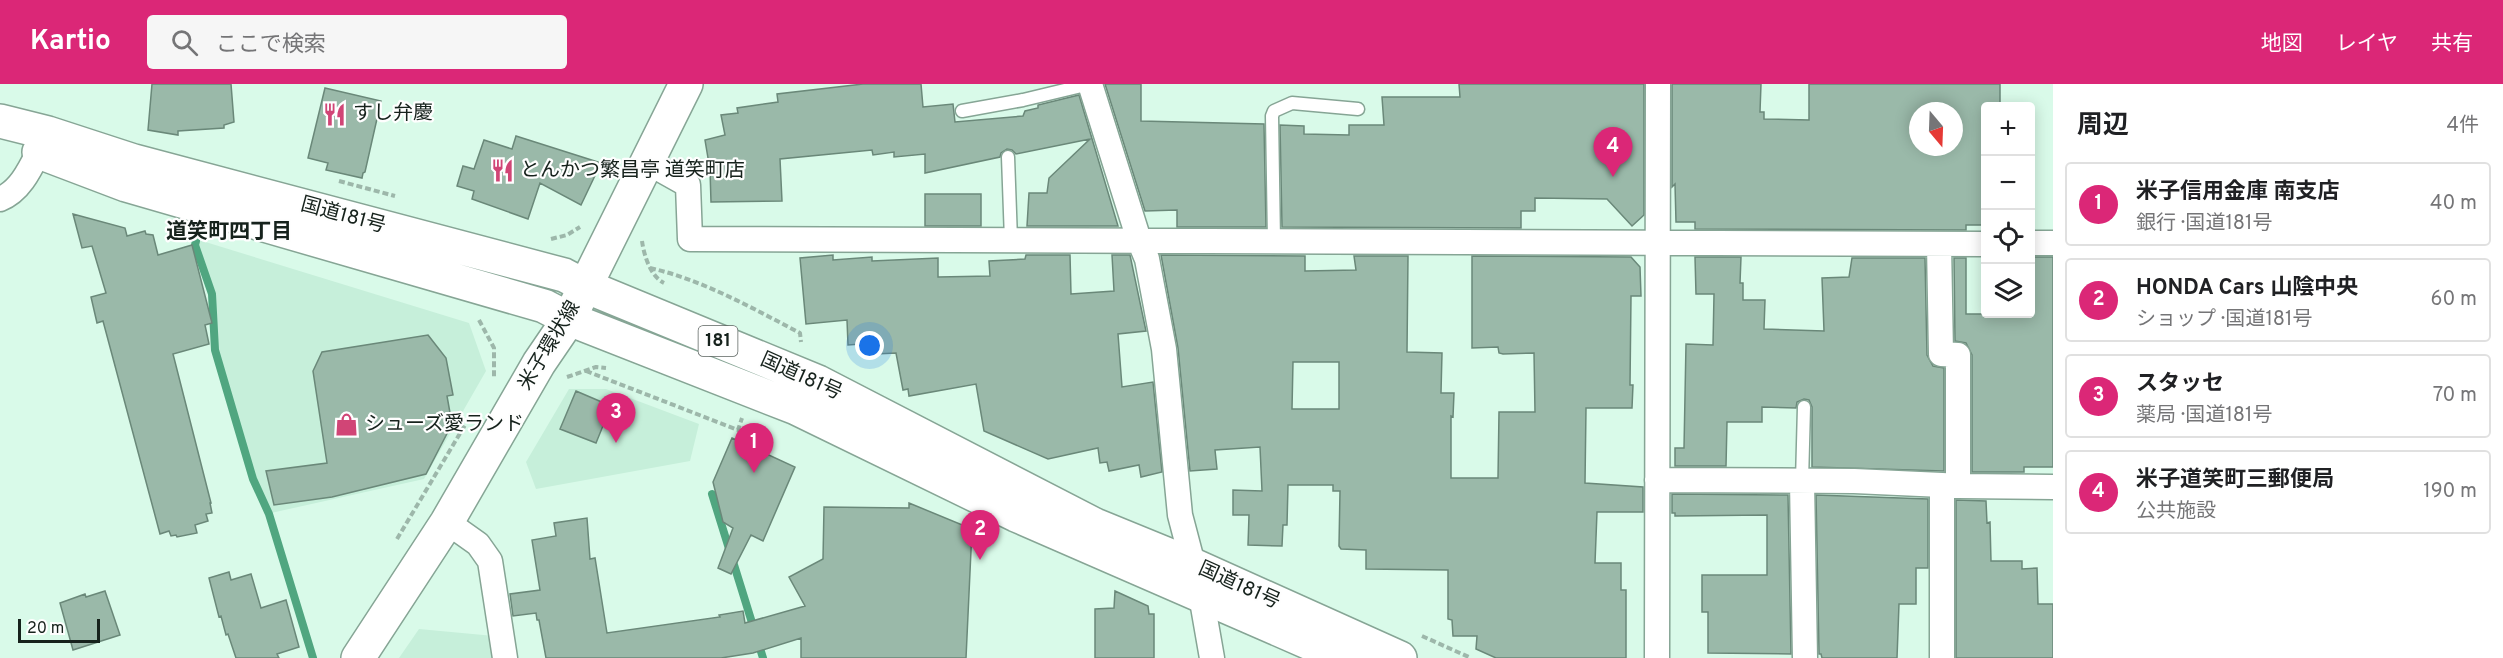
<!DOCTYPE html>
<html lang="ja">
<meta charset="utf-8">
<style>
body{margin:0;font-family:Overpass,"Noto Sans JP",sans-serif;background:#f6f6f6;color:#202124}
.controls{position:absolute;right:18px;top:18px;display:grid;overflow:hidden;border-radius:6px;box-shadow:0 3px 15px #0003}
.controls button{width:54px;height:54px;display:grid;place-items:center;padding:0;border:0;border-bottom:2px solid #e0e0e0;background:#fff;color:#202124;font:30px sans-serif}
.compass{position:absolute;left:1909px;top:18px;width:54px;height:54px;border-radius:50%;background:#fff;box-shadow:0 3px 15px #0003;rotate:161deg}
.scale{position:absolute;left:18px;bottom:15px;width:82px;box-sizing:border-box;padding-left:6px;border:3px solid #16221c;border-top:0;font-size:16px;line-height:21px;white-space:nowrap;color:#16221c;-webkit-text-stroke:4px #fefefe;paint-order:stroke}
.you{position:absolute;left:870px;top:262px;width:21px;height:21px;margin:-15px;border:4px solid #fff;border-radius:50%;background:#1a73e8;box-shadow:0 0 0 9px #1a73e833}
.badge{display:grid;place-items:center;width:39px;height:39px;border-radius:50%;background:#db2777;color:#fff;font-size:20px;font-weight:700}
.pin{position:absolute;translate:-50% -50px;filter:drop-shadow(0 2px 3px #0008)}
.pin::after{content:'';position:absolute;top:32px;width:21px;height:18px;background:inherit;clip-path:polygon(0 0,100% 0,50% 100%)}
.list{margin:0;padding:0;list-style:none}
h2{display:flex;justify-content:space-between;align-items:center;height:78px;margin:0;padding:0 24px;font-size:26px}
h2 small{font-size:20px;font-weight:400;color:#757577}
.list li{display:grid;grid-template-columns:39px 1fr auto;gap:18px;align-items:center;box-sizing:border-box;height:84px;margin:0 12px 12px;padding:0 12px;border:2px solid #e0e0e0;border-radius:6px}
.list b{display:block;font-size:22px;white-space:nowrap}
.list p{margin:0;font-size:20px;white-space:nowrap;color:#757577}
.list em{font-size:20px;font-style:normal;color:#757577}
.icon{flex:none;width:33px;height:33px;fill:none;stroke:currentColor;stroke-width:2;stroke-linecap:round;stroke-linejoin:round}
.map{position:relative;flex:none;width:2053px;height:574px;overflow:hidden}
header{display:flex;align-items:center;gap:36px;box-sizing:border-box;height:84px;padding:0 30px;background:#db2777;color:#fff}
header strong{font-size:28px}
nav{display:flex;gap:33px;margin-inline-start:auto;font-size:21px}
.search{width:420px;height:54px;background:#f6f6f6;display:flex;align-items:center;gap:15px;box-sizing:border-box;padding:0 21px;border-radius:6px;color:#757577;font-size:22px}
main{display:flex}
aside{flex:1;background:#fff}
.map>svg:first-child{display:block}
.built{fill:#c6efda}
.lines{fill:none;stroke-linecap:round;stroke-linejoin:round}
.stream{stroke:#50a680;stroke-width:8}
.building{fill:#9ab9a9;stroke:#6a8879;stroke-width:1.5;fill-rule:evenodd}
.lane-casing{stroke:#86a595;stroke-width:15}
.street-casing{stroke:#86a595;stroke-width:27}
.secondary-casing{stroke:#86a595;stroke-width:36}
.highway-casing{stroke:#86a595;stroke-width:36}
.path{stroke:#9db7aa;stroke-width:4;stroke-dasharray:6 3;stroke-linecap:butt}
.lane{stroke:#fff;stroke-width:12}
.street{stroke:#fff;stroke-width:24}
.secondary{stroke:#fff;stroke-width:33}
.highway{stroke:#fff;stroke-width:33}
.labels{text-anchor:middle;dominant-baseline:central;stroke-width:4.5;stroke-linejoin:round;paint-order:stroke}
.shield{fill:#fefefe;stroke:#5c6460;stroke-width:1.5}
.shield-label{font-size:18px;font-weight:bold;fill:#16221c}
.poi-label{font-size:20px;fill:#16221c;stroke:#fefefe;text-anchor:start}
.street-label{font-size:20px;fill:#16221c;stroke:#fefefe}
.neighbourhood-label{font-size:21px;font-weight:bold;fill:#16221c;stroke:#fefefe}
</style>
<header>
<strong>Kartio</strong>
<div class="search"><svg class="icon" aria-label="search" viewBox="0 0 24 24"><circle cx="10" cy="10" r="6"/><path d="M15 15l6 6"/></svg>ここで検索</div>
<nav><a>地図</a><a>レイヤ</a><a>共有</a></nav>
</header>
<main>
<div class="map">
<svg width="2053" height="574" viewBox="0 0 2053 574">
<rect width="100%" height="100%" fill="#d9fae9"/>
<path class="built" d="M 199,156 L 469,239 L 486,287 L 424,395 L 271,429 L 255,395 L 218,267 L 215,209 L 196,162 Z
M 569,305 L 606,305 L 699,340 L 690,377 L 536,405 L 526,378 Z
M 419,545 L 494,552 L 497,574 L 399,574 Z"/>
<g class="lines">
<path class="stream" d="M 196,157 L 195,161 L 212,210 L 215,266 L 253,395 L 269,430 L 313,574
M 712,410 L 763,574"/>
</g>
<path class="building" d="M 152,0 L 231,0 L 234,38 L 224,41 L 224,44 L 178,47 L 178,51 L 148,46 Z
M 863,0 L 921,0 L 923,23 L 953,20 L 955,38 L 1023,32 L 1025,27 L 1038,24 L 1038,21 L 1079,11 L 1118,142 L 1027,142 L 1029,109 L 1047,109 L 1049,94 L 1090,55 L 1016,70 L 1012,66 L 1007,65 L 1001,69 L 1000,73 L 925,89 L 925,70 L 894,73 L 894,68 L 873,71 L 872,66 L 780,75 L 782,117 L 711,118 L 710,86 L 705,56 L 725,51 L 721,31 L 738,29 L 737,24 L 778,18 L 777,10 Z
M 1105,0 L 1141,0 L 1141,37 L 1264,40 L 1266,143 L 1177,143 L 1177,126 L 1145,127 Z
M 1459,0 L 1644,0 L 1644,131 L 1632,142 L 1607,115 L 1535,114 L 1535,127 L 1521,127 L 1521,144 L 1282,143 L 1280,41 L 1304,42 L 1304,50 L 1349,51 L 1349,41 L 1384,41 L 1382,13 L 1460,13 Z
M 1672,0 L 1761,0 L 1760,28 L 1764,28 L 1764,35 L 1809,36 L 1809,0 L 2000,0 L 2000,22 L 1986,22 L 1986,141 L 1966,141 L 1966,146 L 1695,145 L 1695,138 L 1676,138 L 1675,100 L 1672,103 ZM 1918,27 L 1954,27 L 1954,63 L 1918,63 Z
M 325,4 L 381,17 L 365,88 L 363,89 L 362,94 L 326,86 L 328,79 L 308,74 Z
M 516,52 L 601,79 L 581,121 L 540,99 L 528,135 L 472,115 L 474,107 L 457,102 L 463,82 L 474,85 L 484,56 L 512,65 Z
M 925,110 L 981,110 L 981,142 L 925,142 Z
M 73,130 L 125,144 L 127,152 L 145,147 L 146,150 L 153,151 L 158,171 L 192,161 L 212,239 L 205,241 L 209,260 L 173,270 L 211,419 L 210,419 L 212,429 L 206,430 L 208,437 L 195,441 L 197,449 L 177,453 L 176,451 L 171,452 L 169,447 L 160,450 L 103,237 L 97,239 L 91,213 L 106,209 L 92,162 L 82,164 Z
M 833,171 L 833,176 L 872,173 L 872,177 L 938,174 L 938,193 L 990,192 L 989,177 L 1025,175 L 1026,171 L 1070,171 L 1071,210 L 1114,207 L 1112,171 L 1130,171 L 1146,247 L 1118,250 L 1122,303 L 1153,298 L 1162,388 L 1141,393 L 1139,381 L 1109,387 L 1107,378 L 1100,379 L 1098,364 L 1048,375 L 984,347 L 976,300 L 909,312 L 908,305 L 903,306 L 896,269 L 876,270 L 875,259 L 848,261 L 847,236 L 806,240 L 800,174 Z
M 1161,171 L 1305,172 L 1305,187 L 1356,186 L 1354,172 L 1408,172 L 1407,268 L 1442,269 L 1441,309 L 1454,309 L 1453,333 L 1451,332 L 1451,394 L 1498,394 L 1499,328 L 1535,328 L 1534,269 L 1503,270 L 1499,269 L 1498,263 L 1472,264 L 1472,172 L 1631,173 L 1640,183 L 1641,212 L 1631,212 L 1630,301 L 1633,301 L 1632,324 L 1586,324 L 1585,399 L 1643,403 L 1643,428 L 1597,428 L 1595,479 L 1621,479 L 1621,506 L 1626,506 L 1626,574 L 1496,574 L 1476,565 L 1477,552 L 1453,552 L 1452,536 L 1448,535 L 1448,486 L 1366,485 L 1366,466 L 1341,465 L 1339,462 L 1340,407 L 1333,407 L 1333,401 L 1288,401 L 1287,441 L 1283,441 L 1282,462 L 1248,461 L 1249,431 L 1233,431 L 1233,406 L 1262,407 L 1260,363 L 1215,366 L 1217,385 L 1190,387 L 1178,264 ZM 1293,278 L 1339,278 L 1339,325 L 1292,325 Z
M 1695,173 L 1741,173 L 1740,199 L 1743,199 L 1743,216 L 1765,216 L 1764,245 L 1824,247 L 1822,194 L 1849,193 L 1852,174 L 1925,174 L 1927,271 L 1933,282 L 1944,284 L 1944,387 L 1812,383 L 1812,323 L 1809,316 L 1804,315 L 1797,318 L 1796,324 L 1762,323 L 1762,338 L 1727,338 L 1726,382 L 1675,382 L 1675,364 L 1684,364 L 1686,260 L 1713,261 L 1714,210 L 1696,210 Z
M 2031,173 L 2053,173 L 2053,383 L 2024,383 L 2024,388 L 1972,388 L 1972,271 L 1966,259 L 1955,257 L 1954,174 L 1966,174 L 1966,230 L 2031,230 Z
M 428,251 L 446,274 L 453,311 L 447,312 L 452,340 L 426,390 L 332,413 L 274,421 L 266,387 L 327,379 L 313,287 L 322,268 Z
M 576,307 L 611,322 L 596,359 L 560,345 Z
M 732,354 L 795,383 L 763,457 L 751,451 L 731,490 L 718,484 L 733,444 L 723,438 L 713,398 Z
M 1672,410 L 1788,411 L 1791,570 L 1708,569 L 1708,528 L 1702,528 L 1702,491 L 1767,491 L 1767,431 L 1675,432 L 1675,429 L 1672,429 Z
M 1816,411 L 1928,415 L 1928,484 L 1916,484 L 1916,520 L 1899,520 L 1897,574 L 1822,574 L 1821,570 L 1819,570 Z
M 1956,416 L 1986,417 L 1987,439 L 1990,438 L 1991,477 L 2022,477 L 2022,485 L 2037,484 L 2038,520 L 2053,520 L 2053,574 L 1956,574 Z
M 909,419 L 972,445 L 966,574 L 801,574 L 801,554 L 753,569 L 721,574 L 546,574 L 539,536 L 537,536 L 536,529 L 513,532 L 510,510 L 540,506 L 532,456 L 556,452 L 554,439 L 587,434 L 590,475 L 595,474 L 607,549 L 720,533 L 719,531 L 743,527 L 745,539 L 805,522 L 789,493 L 823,475 L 824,423 L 909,424 Z
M 229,488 L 231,496 L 251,490 L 261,524 L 286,516 L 299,563 L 277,570 L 279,574 L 236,574 L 228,550 L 226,551 L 221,532 L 219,533 L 209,494 Z
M 105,507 L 120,551 L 73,566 L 60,519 L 85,510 L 86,513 Z
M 1115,507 L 1148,522 L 1149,530 L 1154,530 L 1154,574 L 1095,574 L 1095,525 L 1114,524 Z"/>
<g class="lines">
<defs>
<path id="lane" d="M 962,27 L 1023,16 L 1090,0
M 1008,73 L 1011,156
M 1274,157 L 1272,32 L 1274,27 L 1292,19 L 1358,25
M 1802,397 L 1804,323"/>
<path id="street" d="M 1090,0 L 1139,156 L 1147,175 L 1164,265 L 1180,431 L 1201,511 L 1212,574
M 647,78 L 688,101 L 690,155 L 1986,160
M 0,115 C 24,106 34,75 46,54
M 2030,159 L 2053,159
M 1939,160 L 1941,270 L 1958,271 L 1958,402 L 1942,401
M 1657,396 L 1854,397 L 1942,401 L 1942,574
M 1802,397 L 1805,574
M 1958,402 L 2053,403
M 447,438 L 478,460 L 490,477 L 505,574
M 1657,574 L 1658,0"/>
<path id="secondary" d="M 358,574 L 447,438 L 539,279 L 569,235 L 686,0"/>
<path id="highway" d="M 0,37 L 48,49 L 134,77 L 564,191 L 585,202 L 818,298 L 1095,441 L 1193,481 L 1400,574
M 39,68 L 126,101 L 544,222 L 569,235 L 796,324 L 1016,431 L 1344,574"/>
</defs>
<use href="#lane" class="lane-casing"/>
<use href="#street" class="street-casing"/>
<use href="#secondary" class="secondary-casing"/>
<use href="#highway" class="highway-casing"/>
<path class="path" d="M 339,97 L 395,112
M 551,155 L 567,151 L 580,143
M 642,157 C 644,171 650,192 664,199
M 650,184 C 703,196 752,224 800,249 L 801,258
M 479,236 L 494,264 L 494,293
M 586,287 L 738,346 L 742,334
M 567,293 L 596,283 L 606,284
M 397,455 L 465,341
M 1422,552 L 1471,574"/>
<use href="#lane" class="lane"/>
<use href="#street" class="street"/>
<use href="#secondary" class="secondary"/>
<use href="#highway" class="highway"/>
</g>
<defs>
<symbol id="restaurant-bare" viewBox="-9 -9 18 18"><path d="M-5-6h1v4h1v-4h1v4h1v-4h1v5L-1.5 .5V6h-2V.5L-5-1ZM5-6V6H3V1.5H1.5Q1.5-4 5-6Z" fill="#d14576" stroke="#fefefe" stroke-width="2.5" paint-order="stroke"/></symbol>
<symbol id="shop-bare" viewBox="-9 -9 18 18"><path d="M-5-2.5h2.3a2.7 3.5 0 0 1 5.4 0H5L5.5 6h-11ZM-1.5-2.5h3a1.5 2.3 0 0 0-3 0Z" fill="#d14576" stroke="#fefefe" stroke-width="2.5" paint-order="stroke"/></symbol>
</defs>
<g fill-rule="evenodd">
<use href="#restaurant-bare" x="318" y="14" width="33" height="33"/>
<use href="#restaurant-bare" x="486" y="70" width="33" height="33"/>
<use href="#shop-bare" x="330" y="324" width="33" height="33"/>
</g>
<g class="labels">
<rect class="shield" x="698.5" y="242" width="39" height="30" rx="4.5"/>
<g class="shield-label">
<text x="718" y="257">181</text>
</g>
<g class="poi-label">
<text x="353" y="30">すし弁慶</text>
<text x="520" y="87">とんかつ繁昌亭 道笑町店</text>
<text x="365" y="341">シューズ愛ランド</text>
</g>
<g class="street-label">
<text transform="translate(343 132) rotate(15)">国道181号</text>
<text transform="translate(550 262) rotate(-59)">米子環状線</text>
<text transform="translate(801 293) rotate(24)">国道181号</text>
<text transform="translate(1239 502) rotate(24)">国道181号</text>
</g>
<g class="neighbourhood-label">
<text x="229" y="148">道笑町四丁目</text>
</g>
</g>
</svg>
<div class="controls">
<button>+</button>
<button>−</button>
<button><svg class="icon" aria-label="locate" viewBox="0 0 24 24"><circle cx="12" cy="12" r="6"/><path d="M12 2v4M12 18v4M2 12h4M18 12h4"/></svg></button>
<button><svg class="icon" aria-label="layers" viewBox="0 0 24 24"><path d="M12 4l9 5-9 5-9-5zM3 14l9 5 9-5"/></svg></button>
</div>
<svg class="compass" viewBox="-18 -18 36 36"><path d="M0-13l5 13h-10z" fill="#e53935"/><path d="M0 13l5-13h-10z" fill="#757577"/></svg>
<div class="scale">20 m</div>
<div class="you"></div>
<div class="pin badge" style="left:754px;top:389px">1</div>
<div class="pin badge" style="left:980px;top:476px">2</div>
<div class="pin badge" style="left:616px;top:359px">3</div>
<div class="pin badge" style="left:1613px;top:93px">4</div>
</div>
<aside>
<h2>周辺<small>4件</small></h2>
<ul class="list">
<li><span class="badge">1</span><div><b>米子信用金庫 南支店</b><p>銀行 · 国道181号</p></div><em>40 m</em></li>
<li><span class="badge">2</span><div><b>HONDA Cars 山陰中央</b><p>ショップ · 国道181号</p></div><em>60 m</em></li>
<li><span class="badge">3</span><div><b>スタッセ</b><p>薬局 · 国道181号</p></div><em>70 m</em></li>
<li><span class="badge">4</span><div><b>米子道笑町三郵便局</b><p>公共施設</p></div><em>190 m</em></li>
</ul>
</aside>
</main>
